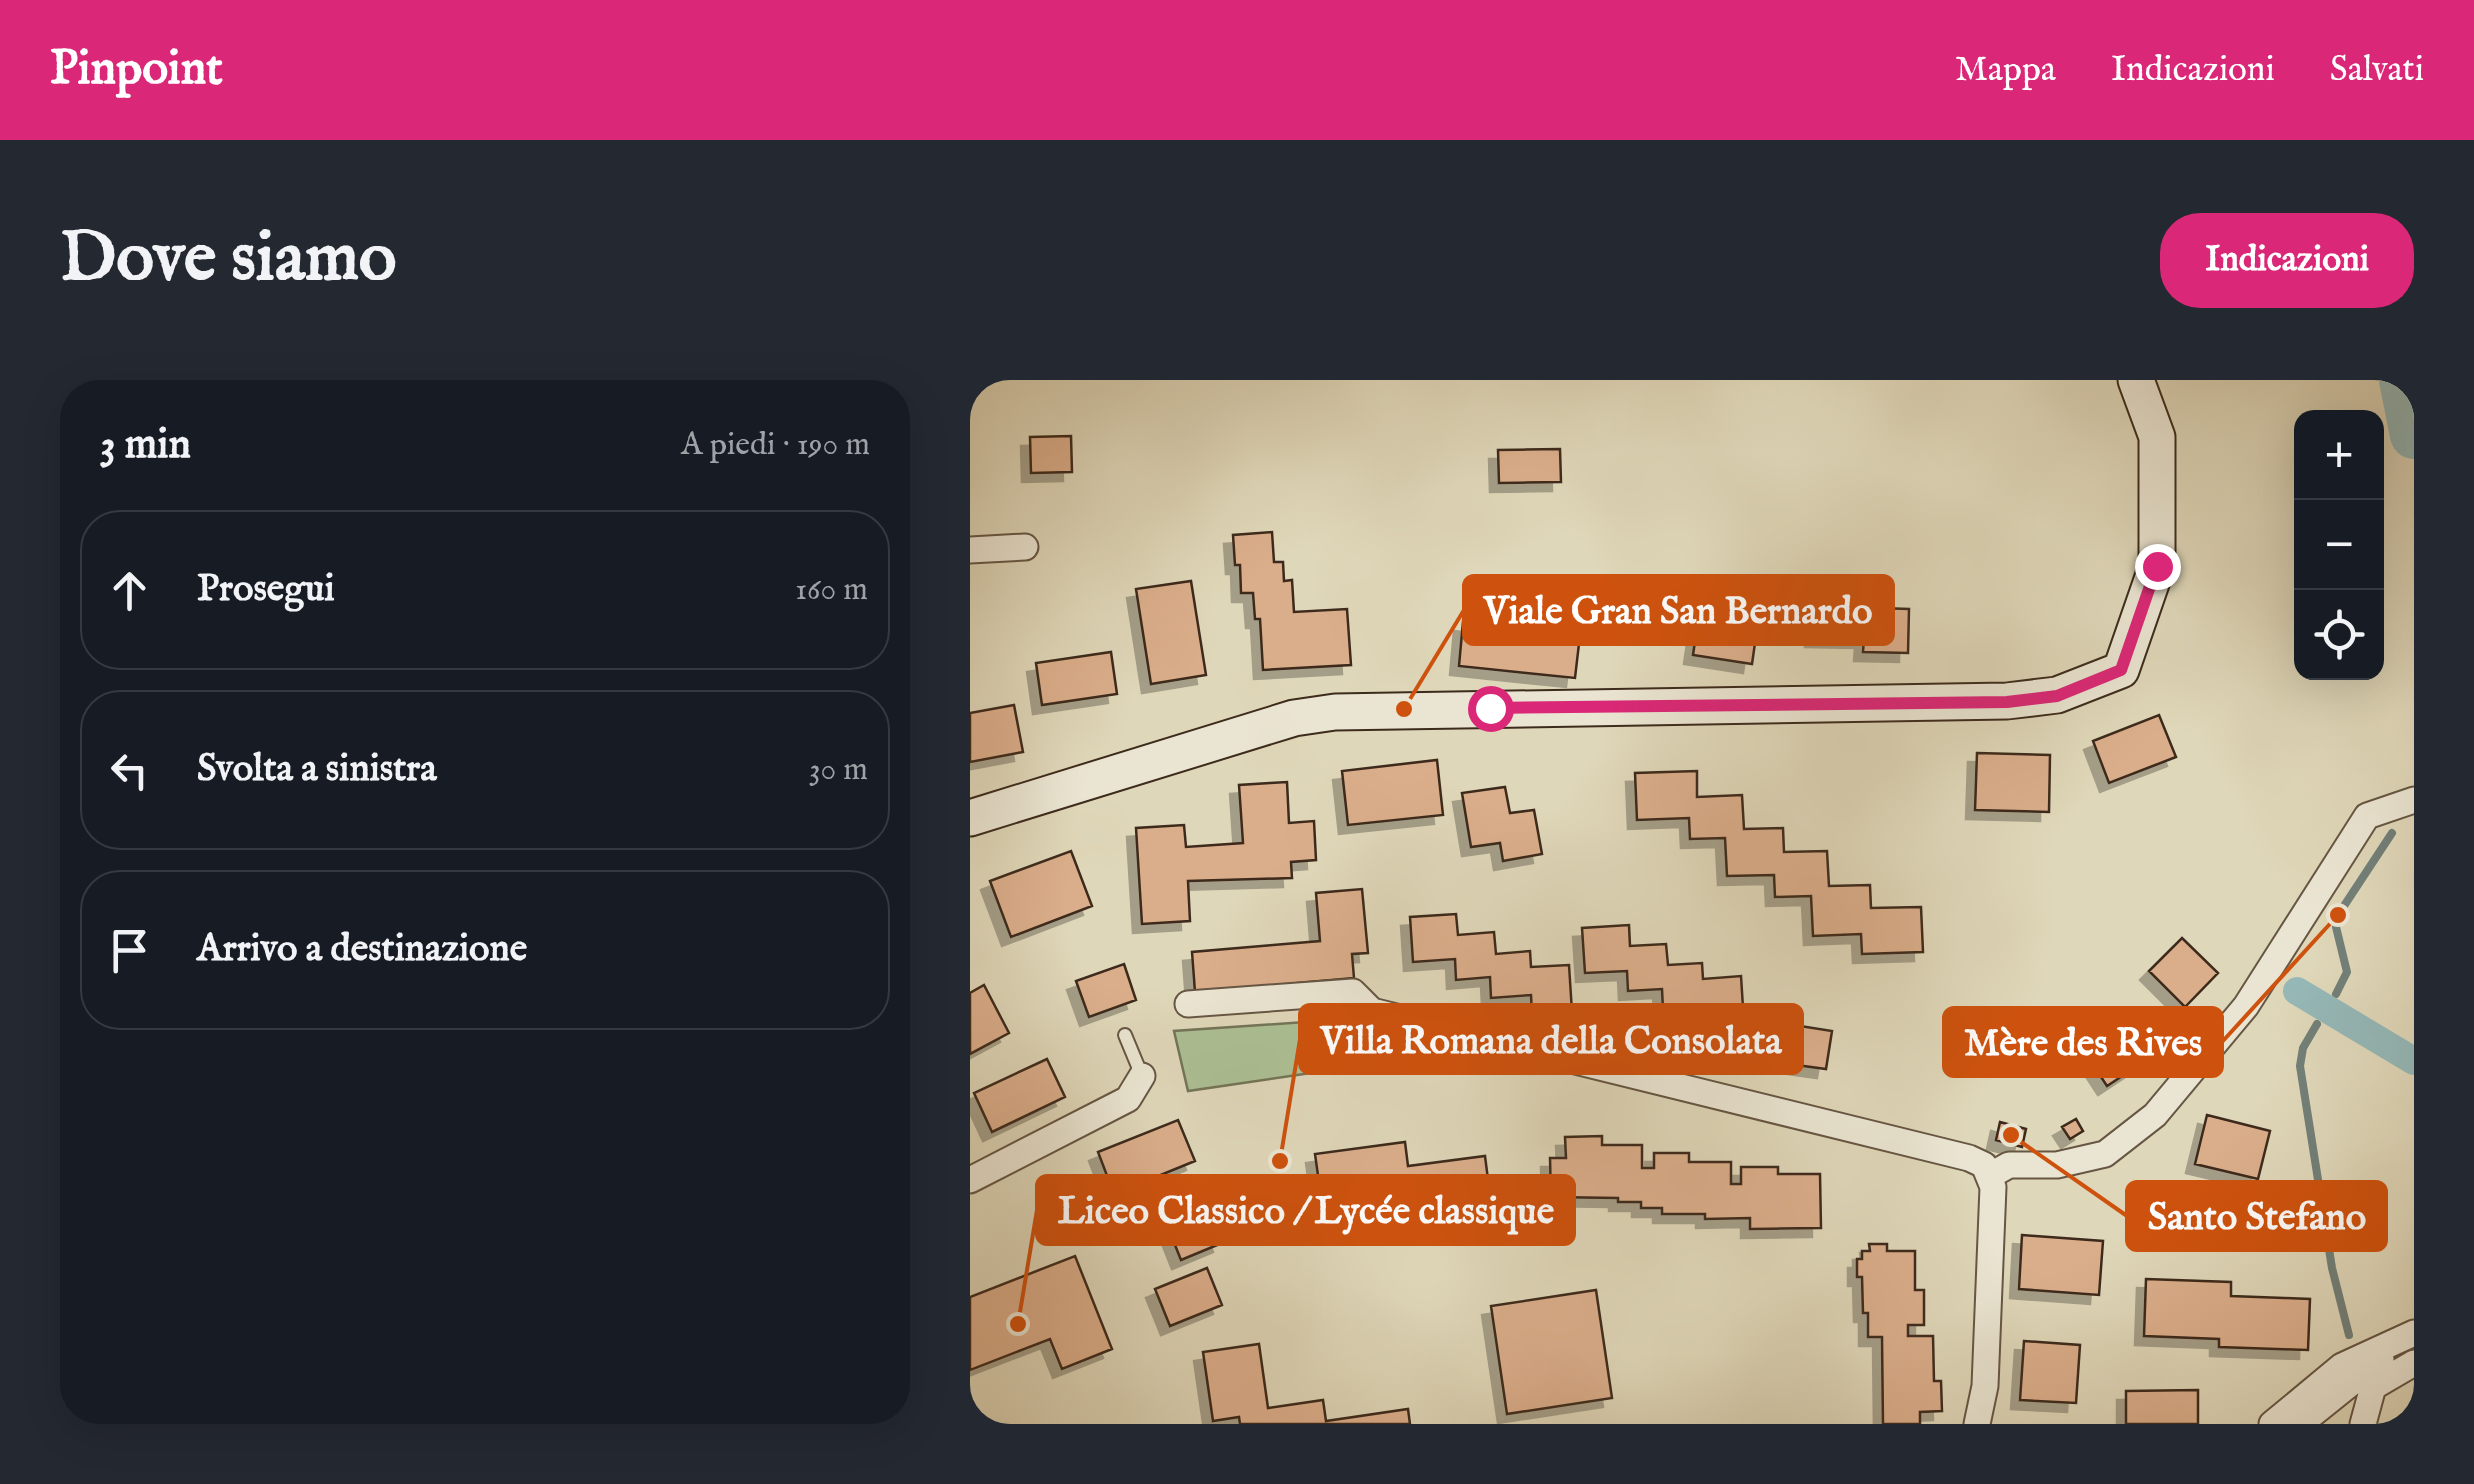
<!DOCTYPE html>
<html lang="it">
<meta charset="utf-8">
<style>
body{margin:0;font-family:"IM FELL English",serif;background:#242831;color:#f1f3f6}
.controls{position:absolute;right:30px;top:30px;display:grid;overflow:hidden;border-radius:20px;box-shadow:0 10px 40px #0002}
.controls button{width:90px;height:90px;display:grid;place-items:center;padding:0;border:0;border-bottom:2px solid #363941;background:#171b24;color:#f1f3f6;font:50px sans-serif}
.stop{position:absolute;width:30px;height:30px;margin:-22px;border:8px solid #db2777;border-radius:50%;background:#fff}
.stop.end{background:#db2777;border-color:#fff;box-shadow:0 2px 10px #0008}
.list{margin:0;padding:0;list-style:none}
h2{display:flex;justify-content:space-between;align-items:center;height:130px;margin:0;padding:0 40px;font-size:42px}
h2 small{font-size:32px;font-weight:400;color:#9ea1a6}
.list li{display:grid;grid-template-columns:65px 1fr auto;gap:30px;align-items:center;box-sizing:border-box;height:160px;margin:0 20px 20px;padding:0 20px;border:2px solid #363941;border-radius:40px}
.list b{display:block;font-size:38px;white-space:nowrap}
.list em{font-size:32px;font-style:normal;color:#9ea1a6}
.icon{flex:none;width:55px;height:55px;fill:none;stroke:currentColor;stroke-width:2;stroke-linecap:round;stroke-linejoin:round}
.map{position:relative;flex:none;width:1444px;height:1044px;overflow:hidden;border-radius:40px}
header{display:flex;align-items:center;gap:60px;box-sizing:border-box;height:140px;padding:0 50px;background:#db2777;color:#fff}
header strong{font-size:48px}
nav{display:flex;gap:55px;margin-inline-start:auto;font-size:35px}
.intro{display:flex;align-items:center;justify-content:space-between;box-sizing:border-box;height:240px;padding:0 60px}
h1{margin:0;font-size:70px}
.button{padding:25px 45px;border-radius:40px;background:#db2777;color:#fff;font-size:35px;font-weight:700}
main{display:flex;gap:60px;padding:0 60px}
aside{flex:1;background:#171b24;border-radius:40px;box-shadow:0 10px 40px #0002}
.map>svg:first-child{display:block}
.green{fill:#acbf94;stroke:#747558;stroke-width:2.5}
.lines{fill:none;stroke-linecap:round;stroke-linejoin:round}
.stream{stroke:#728079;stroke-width:8}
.canal{stroke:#95b8b7;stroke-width:28}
.river{stroke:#95b8b7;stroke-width:48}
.building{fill:#dbae8b;stroke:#3d2b1c;stroke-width:2.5;filter:url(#shadow)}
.service-casing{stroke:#665643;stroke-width:16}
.minor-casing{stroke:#665643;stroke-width:29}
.secondary-casing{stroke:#3d2b1c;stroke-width:39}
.service{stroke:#eae5d2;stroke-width:12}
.minor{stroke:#eae5d2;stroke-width:25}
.secondary{stroke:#eae5d2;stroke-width:35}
.route{stroke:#db2777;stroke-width:12}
.leader{fill:none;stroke:#ce520e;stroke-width:4}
.callout-dot{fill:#ce520e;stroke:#eae5d2;stroke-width:4}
.callout{fill:#ce520e;stroke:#ce520e;stroke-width:4}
.callout-label{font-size:38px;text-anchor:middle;font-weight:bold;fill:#fff}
</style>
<header>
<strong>Pinpoint</strong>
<nav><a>Mappa</a><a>Indicazioni</a><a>Salvati</a></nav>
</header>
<div class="intro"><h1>Dove siamo</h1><a class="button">Indicazioni</a></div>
<main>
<aside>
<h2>3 min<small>A piedi · 190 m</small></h2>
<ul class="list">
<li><svg class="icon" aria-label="ahead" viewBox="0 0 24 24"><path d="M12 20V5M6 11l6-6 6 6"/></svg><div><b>Prosegui</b></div><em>160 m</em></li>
<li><svg class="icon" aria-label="left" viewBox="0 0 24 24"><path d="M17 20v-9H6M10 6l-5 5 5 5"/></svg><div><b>Svolta a sinistra</b></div><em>30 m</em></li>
<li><svg class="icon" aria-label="arrive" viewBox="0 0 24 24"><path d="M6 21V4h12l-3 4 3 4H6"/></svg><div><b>Arrivo a destinazione</b></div></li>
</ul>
</aside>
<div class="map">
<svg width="1444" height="1044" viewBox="0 0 1444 1044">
<defs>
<filter id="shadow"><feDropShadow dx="-9" dy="9" stdDeviation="0" flood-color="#0004"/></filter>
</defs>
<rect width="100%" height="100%" fill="#dfd7b9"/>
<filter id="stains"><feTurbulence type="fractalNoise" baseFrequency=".002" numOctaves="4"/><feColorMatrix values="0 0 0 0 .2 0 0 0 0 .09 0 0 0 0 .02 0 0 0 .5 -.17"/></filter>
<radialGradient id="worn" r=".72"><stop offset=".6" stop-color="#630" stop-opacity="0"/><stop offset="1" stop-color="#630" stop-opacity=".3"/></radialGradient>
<path class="green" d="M 364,640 L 444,662 L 456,676 L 218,711 L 204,651 Z"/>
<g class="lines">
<path class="stream" d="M 1366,614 L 1377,592 L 1366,547 L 1368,535 L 1422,453
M 1347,644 L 1333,668 L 1330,686 L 1362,888 L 1379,955"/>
<path class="canal" d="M 1440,35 L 1444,39
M 1327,611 L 1444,681"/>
<path class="river" d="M 1433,0 L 1444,55"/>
</g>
<path class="building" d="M 101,56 L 102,92 L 61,93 L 60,57 Z
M 590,69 L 591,102 L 529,103 L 528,70 Z
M 302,152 L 304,182 L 313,182 L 314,201 L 322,200 L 324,232 L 377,229 L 381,285 L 293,290 L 290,239 L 285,239 L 283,213 L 271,213 L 270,185 L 265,185 L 263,155 Z
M 221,201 L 236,295 L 181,304 L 166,209 Z
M 845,226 L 939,229 L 938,273 L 893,272 L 894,259 L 844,258 Z
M 728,241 L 787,249 L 782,284 L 723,275 Z
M 493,242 L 610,255 L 605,298 L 489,286 Z
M 141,272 L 147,314 L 72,325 L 66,283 Z
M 44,325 L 53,372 L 0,382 L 0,333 Z
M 1189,335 L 1206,377 L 1139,403 L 1123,361 Z
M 1007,373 L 1080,375 L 1079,432 L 1005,430 Z
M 467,380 L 473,435 L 378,445 L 372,391 Z
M 727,391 L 727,417 L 772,415 L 774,449 L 813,448 L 814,472 L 857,471 L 859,506 L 900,505 L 901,528 L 951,527 L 953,572 L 892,574 L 891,554 L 843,556 L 841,516 L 805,517 L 804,495 L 757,496 L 755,458 L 720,459 L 719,438 L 667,440 L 665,393 Z
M 317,402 L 319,443 L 344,441 L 346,480 L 321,482 L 322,498 L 218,501 L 220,541 L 172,544 L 166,448 L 214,445 L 216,467 L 273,463 L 269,405 Z
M 535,407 L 540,433 L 564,430 L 572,474 L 533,481 L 530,463 L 501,467 L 492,413 Z
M 101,471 L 122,526 L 41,557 L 20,501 Z
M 392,509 L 398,573 L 382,574 L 384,598 L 225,612 L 222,572 L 350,561 L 346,513 Z
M 486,534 L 488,555 L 524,552 L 526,574 L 560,571 L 561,587 L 599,585 L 602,632 L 562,635 L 561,615 L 521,618 L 520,597 L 486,600 L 485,579 L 443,582 L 440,537 Z
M 659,545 L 660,566 L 696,564 L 698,585 L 732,583 L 733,599 L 771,596 L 774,643 L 734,646 L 733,627 L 693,629 L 692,609 L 658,611 L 657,591 L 615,593 L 612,548 Z
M 1212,558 L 1248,593 L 1215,627 L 1179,591 Z
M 154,584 L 166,620 L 119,637 L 106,601 Z
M 14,605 L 39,653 L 0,674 L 0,613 Z
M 1144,640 L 1172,683 L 1137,706 L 1108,662 Z
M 805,642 L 862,651 L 856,689 L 819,684 L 822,669 L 801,666 Z
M 77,679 L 95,717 L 22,752 L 4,713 Z
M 1237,735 L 1300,751 L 1288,799 L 1225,784 Z
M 1106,739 L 1113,751 L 1100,759 L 1092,747 Z
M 208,740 L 225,781 L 144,814 L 128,772 Z
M 1030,742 L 1056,749 L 1052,767 L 1026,760 Z
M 632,756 L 632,765 L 672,765 L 672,788 L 684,788 L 684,773 L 719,773 L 719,782 L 761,782 L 761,804 L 771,804 L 771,787 L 808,787 L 808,794 L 850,794 L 851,848 L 780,849 L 780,838 L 735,839 L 735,834 L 692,834 L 692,828 L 671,828 L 671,822 L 648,822 L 648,818 L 581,817 L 580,778 L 596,778 L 595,757 Z
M 435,762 L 438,786 L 515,776 L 522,831 L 438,843 L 435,819 L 353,831 L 345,774 Z
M 234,818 L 252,863 L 211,880 L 193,835 Z
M 1052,855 L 1133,861 L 1129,915 L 1049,909 Z
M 899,864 L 917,864 L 917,871 L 945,871 L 945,910 L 954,910 L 954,945 L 938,945 L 938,956 L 963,956 L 964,1001 L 971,1001 L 972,1031 L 950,1032 L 950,1044 L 913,1044 L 912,957 L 898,957 L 898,933 L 893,933 L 892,897 L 887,897 L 887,879 L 892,879 L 892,871 L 900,871 Z
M 105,876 L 142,969 L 92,989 L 80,959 L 0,990 L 0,917 Z
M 237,888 L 252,925 L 200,946 L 185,909 Z
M 1176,899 L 1261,902 L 1261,916 L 1340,919 L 1338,970 L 1249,967 L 1249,959 L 1174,956 Z
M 626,910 L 642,1018 L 537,1034 L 521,926 Z
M 1054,961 L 1110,965 L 1106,1023 L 1050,1020 Z
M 289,964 L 298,1028 L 353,1020 L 356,1041 L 438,1029 L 440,1044 L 270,1044 L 269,1037 L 243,1041 L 233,972 Z
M 1228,1010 L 1228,1044 L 1156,1044 L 1156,1011 Z"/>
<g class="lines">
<defs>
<path id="service" d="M 155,655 L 172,696"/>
<path id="minor" d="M 0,170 L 55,167
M 218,624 L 383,612 L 402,631 L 999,778 L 1014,785 L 1023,807 L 1015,1006 L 1007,1044
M 1021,795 L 1039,785 L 1087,785 L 1135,774 L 1185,735 L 1276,626 L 1397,436 L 1444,420
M 0,800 L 158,719 L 172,696
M 1302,1044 L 1372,986 L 1444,953
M 1330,1044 L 1411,979
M 1393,1044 L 1403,1007 L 1444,983"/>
<path id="secondary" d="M 0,438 L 324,338 L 365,332 L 1037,321 L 1087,315 L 1151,290 L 1187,186 L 1187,57 L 1166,0"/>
</defs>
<use href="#service" class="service-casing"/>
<use href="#minor" class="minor-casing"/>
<use href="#secondary" class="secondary-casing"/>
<use href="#service" class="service"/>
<use href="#minor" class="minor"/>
<use href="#secondary" class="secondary"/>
</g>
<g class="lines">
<path class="route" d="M 520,328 L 1037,322 L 1087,316 L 1151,290 L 1187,186"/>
</g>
<path class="leader" d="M434 329L494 230M310 781L330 659M1368 535L1252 662M48 944L67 830M1041 755L1157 836"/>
<g class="callout-dot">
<circle cx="434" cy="329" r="10"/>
<circle cx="310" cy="781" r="10"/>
<circle cx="1368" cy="535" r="10"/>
<circle cx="48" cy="944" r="10"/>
<circle cx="1041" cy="755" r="10"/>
</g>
<g class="callout">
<rect x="494" y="196" width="429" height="68" rx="10"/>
<rect x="330" y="625" width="502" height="68" rx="10"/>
<rect x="974" y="628" width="278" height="68" rx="10"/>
<rect x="67" y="796" width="537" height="68" rx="10"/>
<rect x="1157" y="802" width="259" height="68" rx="10"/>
</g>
<g class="callout-label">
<text x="708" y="243">Viale Gran San Bernardo</text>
<text x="581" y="673">Villa Romana della Consolata</text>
<text x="1113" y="675">Mère des Rives</text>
<text x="336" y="843">Liceo Classico / Lycée classique</text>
<text x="1287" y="849">Santo Stefano</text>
</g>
<rect width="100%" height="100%" filter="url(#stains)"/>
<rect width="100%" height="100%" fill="url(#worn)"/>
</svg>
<div class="controls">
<button>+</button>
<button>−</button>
<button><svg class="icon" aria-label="locate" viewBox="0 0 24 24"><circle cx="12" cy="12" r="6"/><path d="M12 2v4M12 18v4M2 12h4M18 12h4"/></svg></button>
</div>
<div class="stop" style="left:520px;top:328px"></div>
<div class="stop end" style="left:1187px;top:186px"></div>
</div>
</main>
